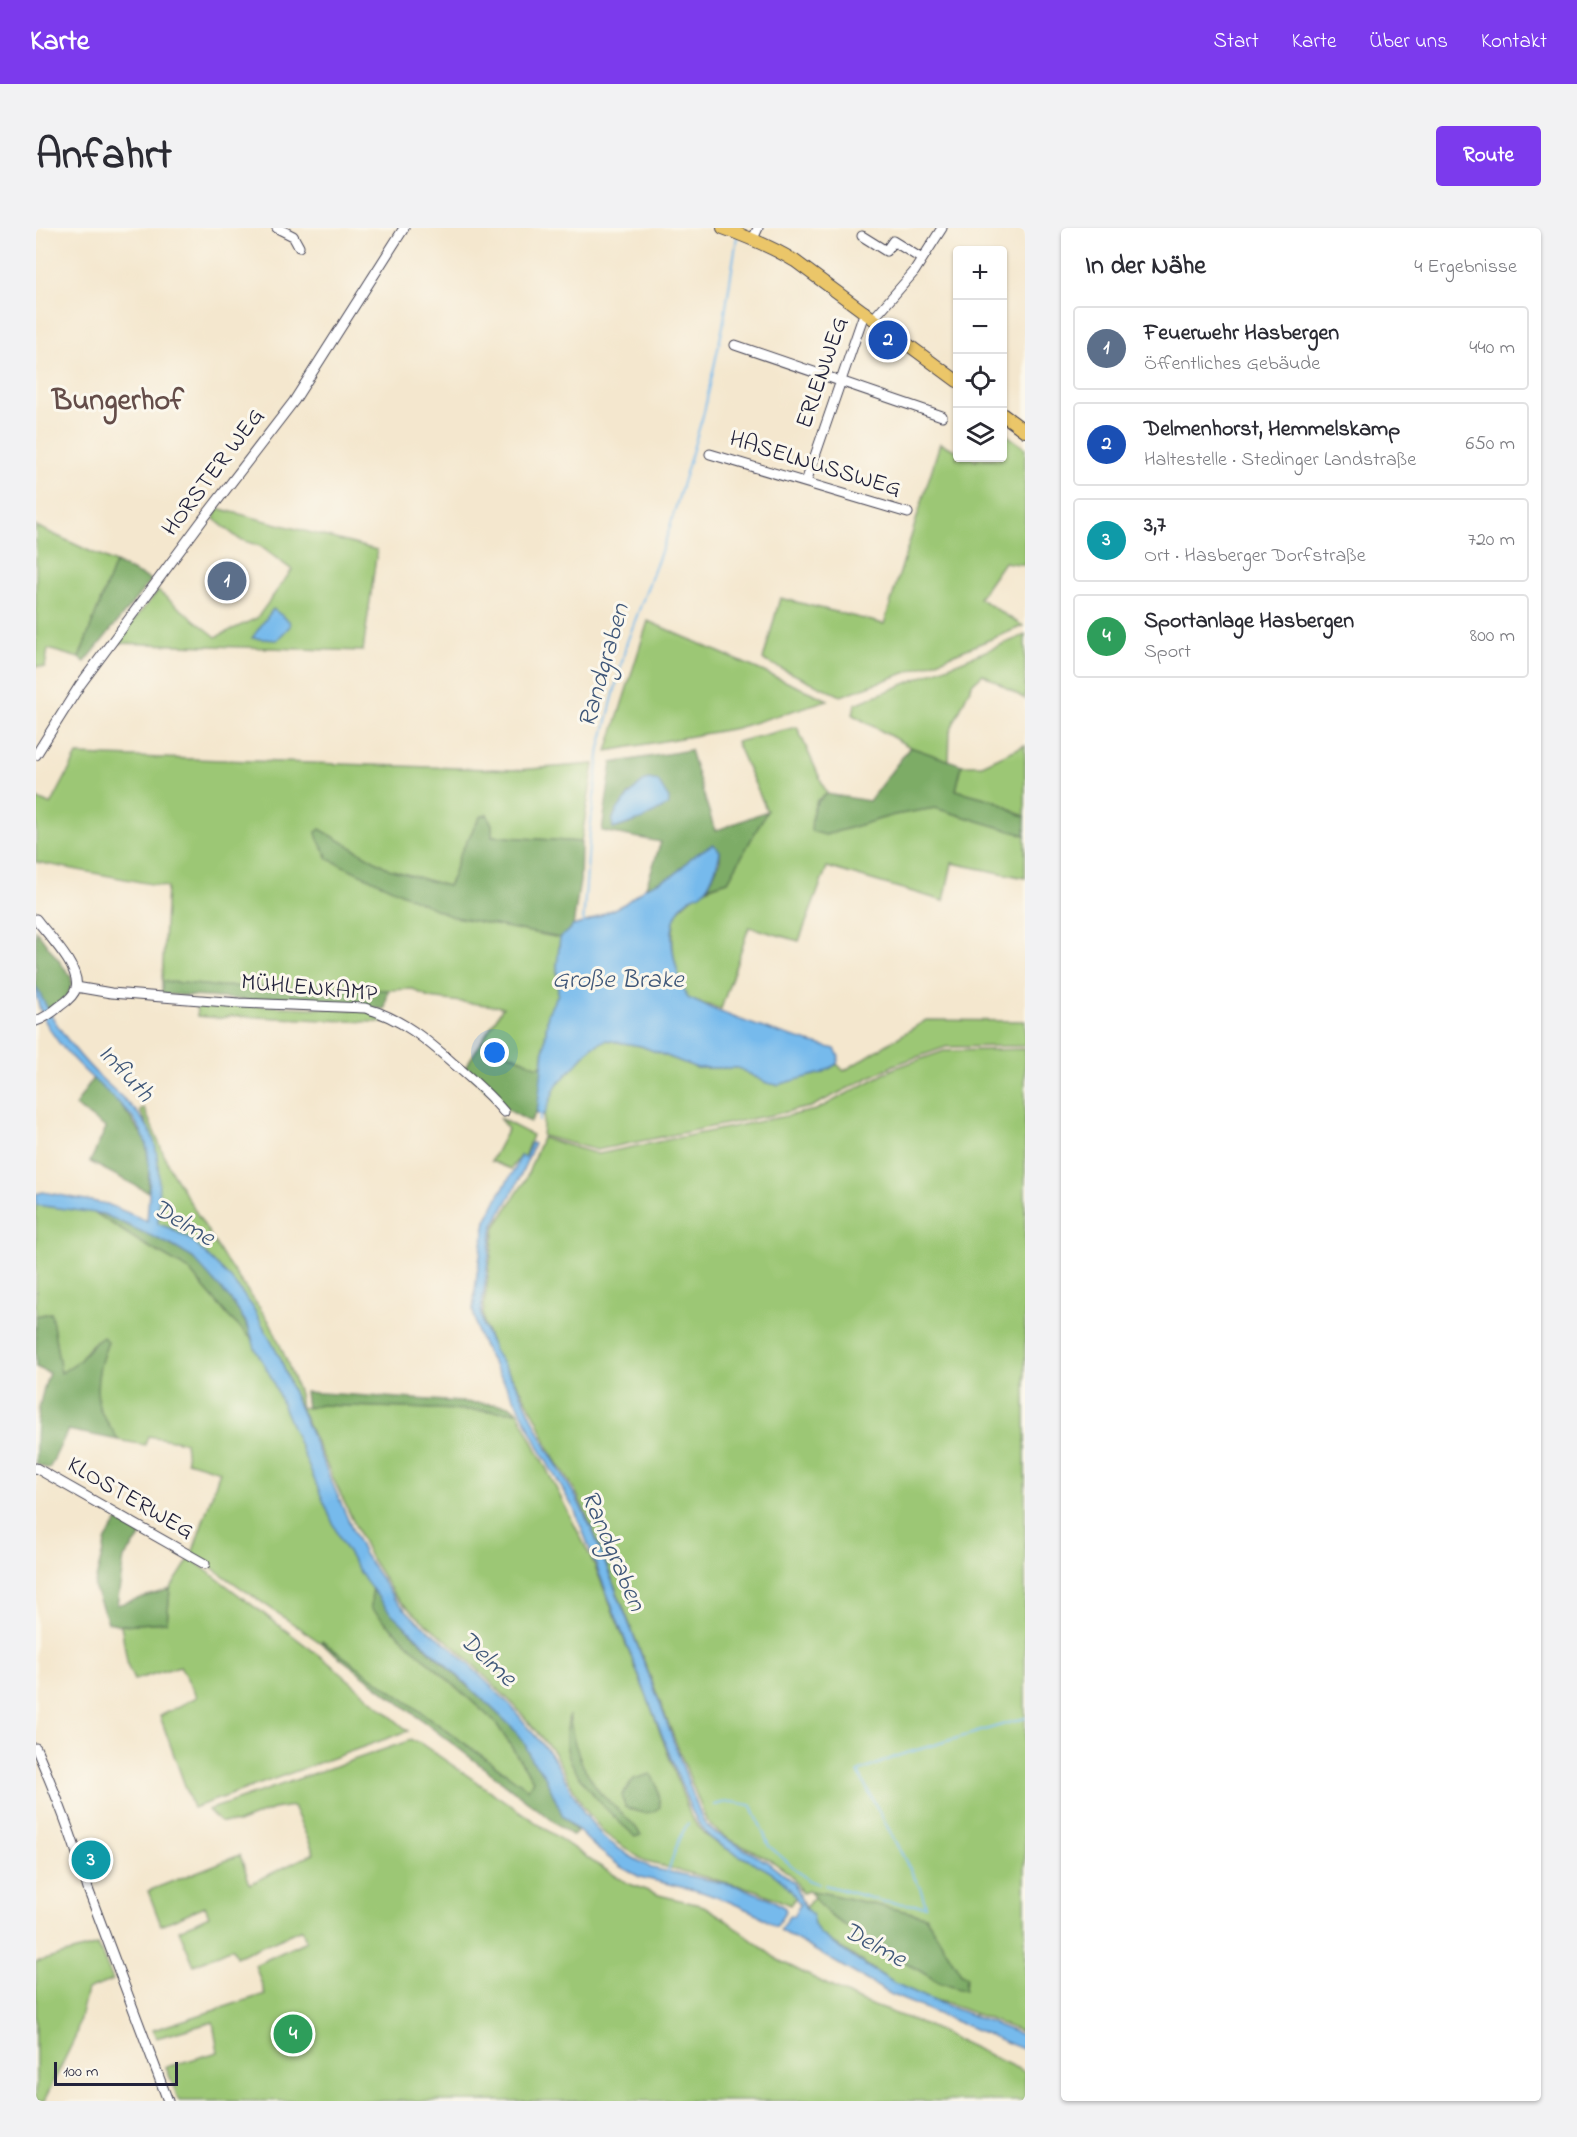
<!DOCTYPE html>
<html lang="de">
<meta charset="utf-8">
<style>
body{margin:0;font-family:"Indie Flower",sans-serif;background:#f2f2f3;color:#2b2b33}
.controls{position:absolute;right:18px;top:18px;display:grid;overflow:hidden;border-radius:6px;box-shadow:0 2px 4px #0004}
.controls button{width:54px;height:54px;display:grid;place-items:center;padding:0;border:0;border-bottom:2px solid #e1e1e2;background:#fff;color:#2b2b33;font:30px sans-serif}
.scale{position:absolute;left:18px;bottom:15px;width:124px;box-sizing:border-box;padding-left:6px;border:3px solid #22223b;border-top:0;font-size:16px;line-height:21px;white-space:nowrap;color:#22223b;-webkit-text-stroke:4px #fbf7ec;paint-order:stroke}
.you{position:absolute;left:459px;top:825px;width:21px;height:21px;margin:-15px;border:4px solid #fff;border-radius:50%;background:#1a73e8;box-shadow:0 0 0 9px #1a73e833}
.badge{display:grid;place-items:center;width:39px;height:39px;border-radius:50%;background:#7c3aed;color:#fff;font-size:20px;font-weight:700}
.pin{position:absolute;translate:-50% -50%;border:3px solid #fff;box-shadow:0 2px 6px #0006}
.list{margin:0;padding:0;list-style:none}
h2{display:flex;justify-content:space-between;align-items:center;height:78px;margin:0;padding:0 24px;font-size:26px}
h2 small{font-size:20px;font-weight:400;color:#7c7c81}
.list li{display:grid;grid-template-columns:39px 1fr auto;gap:18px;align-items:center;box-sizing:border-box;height:84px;margin:0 12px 12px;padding:0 12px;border:2px solid #e1e1e2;border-radius:6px}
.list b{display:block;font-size:22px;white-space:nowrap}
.list p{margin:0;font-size:20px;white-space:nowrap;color:#7c7c81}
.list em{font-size:20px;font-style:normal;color:#7c7c81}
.icon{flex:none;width:33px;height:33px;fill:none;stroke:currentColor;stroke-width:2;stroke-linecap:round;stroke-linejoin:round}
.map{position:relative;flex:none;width:989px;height:1873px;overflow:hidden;border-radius:6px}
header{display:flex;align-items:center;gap:36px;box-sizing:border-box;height:84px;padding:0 30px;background:#7c3aed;color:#fff}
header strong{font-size:28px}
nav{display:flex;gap:33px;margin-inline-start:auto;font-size:21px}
.intro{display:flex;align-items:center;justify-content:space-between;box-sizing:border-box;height:144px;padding:0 36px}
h1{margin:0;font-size:42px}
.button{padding:15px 27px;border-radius:6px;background:#7c3aed;color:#fff;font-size:21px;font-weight:700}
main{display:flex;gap:36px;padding:0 36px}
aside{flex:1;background:#fff;border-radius:6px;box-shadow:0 2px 4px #0004}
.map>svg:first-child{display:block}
.green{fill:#9cc774;stroke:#5f7458;stroke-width:1.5}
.forest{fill:#7dac66;stroke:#506750;stroke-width:1.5;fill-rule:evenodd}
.water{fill:#76baec;stroke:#4c6e94;stroke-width:1.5}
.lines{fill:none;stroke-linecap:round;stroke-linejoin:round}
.stream{stroke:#76baec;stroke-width:2}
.minor-casing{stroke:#424051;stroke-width:11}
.major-casing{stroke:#424051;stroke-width:14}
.minor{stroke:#fff;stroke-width:9}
.major{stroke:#ebc669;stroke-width:12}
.labels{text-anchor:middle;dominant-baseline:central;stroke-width:6;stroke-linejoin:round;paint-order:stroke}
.street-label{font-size:24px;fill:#22223b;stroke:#fbf7ec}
.water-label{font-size:26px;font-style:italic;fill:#3f5779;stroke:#fbf7ec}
.district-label{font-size:30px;font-weight:bold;fill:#644d49;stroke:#fbf7ec}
</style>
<header>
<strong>Karte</strong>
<nav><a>Start</a><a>Karte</a><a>Über uns</a><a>Kontakt</a></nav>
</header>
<div class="intro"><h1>Anfahrt</h1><a class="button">Route</a></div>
<main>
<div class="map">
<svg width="989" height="1873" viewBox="0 0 989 1873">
<rect width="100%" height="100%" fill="#fbf7ec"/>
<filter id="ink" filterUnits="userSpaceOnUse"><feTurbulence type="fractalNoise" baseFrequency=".0167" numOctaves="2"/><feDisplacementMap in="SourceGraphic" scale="12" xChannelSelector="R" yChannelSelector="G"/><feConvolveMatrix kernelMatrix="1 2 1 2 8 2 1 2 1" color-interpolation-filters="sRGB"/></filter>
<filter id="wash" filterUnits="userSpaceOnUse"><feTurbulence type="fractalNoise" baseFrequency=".008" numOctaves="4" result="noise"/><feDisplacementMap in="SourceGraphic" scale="24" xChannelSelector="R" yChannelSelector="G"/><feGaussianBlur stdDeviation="1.35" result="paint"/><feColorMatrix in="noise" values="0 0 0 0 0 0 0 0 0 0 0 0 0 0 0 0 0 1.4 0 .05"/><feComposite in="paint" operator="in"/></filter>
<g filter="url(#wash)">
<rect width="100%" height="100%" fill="#f4e7ce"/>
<path class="green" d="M 967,204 L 989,220 L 989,337 L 968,334 L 943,370 L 987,398 L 894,436 L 805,468 L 727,432 L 744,370 L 848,396 L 904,215 L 921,223 L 921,230 L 935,230 L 940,232 L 941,230 L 966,230 Z
M 181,280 L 341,322 L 327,423 L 79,415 L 122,363 L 180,409 L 221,390 L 256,342 L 224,318 L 203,311 L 178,291 Z
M 0,298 L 79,335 L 43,430 L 12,421 L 9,439 L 0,438 Z
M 612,393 L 792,472 L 701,500 L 571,523 Z
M 989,407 L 989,471 L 947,446 L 936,456 L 914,503 L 913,533 L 874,519 L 817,487 L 819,476 Z
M 761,499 L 791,566 L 781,572 L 776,586 L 789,607 L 858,587 L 899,580 L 989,607 L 989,650 L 916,635 L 908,673 L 791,639 L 763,713 L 713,699 L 685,781 L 652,771 C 641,748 635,727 637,703 C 638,699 637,692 639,689 C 647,670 674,658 692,653 L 731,583 L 700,514 Z
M 989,517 L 989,589 L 960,573 L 920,562 L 926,537 L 946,537 Z
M 41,527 L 481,542 L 558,536 L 545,614 L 455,608 L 456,597 L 451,586 L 444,589 L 423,628 L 417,648 L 412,658 L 414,688 L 524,710 L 521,738 L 522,766 L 512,785 L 506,836 L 502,839 L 446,813 L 467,779 L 393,770 L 377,761 L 352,762 L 177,758 L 126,753 L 131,659 L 0,634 L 0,570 L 15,577 Z
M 160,775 L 324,782 L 340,785 L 356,795 L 196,788 L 185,790 L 161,788 Z
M 890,792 L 989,793 L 989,818 L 910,819 L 858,837 L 775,879 L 561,922 L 506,908 L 508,887 L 520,858 L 556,819 L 570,812 L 605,818 L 661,840 L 702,840 L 731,855 L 786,845 L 801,836 L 808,843 Z
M 989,821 L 989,1805 L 911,1775 L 896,1772 L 858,1755 L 783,1705 C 777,1696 776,1687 769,1680 L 778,1669 L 794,1688 L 902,1754 L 930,1749 L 925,1746 L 889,1688 L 788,1665 L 773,1663 L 766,1665 C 763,1660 760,1653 756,1649 C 732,1624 695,1619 671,1594 L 557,1302 L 540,1264 L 513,1221 L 502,1193 L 485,1162 L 459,1125 L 448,1097 L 447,1086 L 459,999 L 489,953 L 506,910 L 562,926 L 780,882 L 859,840 L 908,823 Z
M 108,880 L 134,941 L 186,1027 L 235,1096 L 250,1131 L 263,1166 L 265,1180 L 285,1177 L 482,1184 L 558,1336 L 614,1477 L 655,1589 C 661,1598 668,1607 677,1613 C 705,1632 741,1639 760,1669 L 754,1677 L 720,1662 L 610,1634 L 569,1606 L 548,1580 L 518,1525 L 479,1478 L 419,1419 L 382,1389 L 359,1368 L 334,1329 L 257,1165 L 245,1132 L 216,1078 L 195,1051 L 155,1012 L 136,1001 L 122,996 C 122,957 125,917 104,883 Z
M 463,890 L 496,907 L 488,930 L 484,928 L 475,941 L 455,933 L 472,901 Z
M 0,977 L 58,984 L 104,1014 L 152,1041 L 194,1090 L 219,1114 L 219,1120 L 234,1147 L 304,1312 L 336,1361 L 335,1380 L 380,1423 L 460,1495 L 497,1552 L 492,1561 L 286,1413 L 285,1415 L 156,1326 L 184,1243 L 151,1233 L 149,1214 L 112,1208 L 109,1217 L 82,1212 C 77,1200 66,1190 63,1179 C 58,1157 64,1133 72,1114 L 67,1110 L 56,1116 L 44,1132 L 25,1145 L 15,1085 L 0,1088 Z
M 154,1330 L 293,1435 L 372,1503 L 157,1580 L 124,1488 L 161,1469 L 144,1438 L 98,1452 L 92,1439 L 85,1397 L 131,1394 L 134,1361 Z
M 375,1512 L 384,1515 L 562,1637 L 591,1655 L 623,1667 L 668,1678 L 686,1689 L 742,1732 L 824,1773 L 890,1797 L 989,1844 L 989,1873 L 143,1873 L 130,1839 L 182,1824 L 177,1794 L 120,1810 L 117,1802 L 229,1766 L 219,1737 L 270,1713 L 266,1701 L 200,1729 L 196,1720 L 158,1737 L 143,1702 L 173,1688 L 169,1678 L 125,1697 L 112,1663 L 204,1627 L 214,1656 L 278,1625 L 257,1578 L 237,1581 L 202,1595 L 184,1594 L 172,1582 Z
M 62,1717 L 77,1752 L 51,1762 L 39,1810 L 8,1873 L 0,1873 L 0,1734 Z"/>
<path class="forest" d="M 79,335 L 115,352 L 49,434 L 43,430 Z
M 874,519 L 926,537 L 920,562 L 960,573 L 989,589 L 989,607 L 899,580 L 858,587 L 789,607 L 775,603 C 776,586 775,576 791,566 L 833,573 Z
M 654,522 L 679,603 L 731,583 L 692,653 L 672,659 L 684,633 L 684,623 L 656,629 L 638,647 L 610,659 L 625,614 L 566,603 L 576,535 ZM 594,565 L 631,577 L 607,591 L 578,601 L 577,590 Z
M 451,586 L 456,597 L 456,608 L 545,614 L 544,653 L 537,698 L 524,710 L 414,688 L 292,631 C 289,620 281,615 280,604 L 284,601 L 353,641 L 412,658 L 417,648 L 423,628 L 444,589 Z
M 0,702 L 35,749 C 38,766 25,774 11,781 L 0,758 Z
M 126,753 L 177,758 L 352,762 L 349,781 L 126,766 Z
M 446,813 L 502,839 L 506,836 C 506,856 507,878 494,894 L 472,882 L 428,841 Z
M 57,850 L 83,874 L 109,911 L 113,936 L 112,964 L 54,934 L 70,900 L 39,878 Z
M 58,984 C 75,987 90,995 106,1003 C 122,1011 140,1019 155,1029 C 179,1046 208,1087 219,1114 L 194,1090 L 152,1041 L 104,1014 Z
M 15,1085 L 25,1145 L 44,1132 L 56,1117 L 67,1109 L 72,1114 C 64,1133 58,1157 63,1179 C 66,1190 77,1200 82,1212 L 32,1202 L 13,1241 L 0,1236 C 0,1198 0,1181 13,1145 L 0,1139 L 0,1088 Z
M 269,1164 L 473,1177 L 482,1184 L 285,1177 L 271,1180 Z
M 82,1293 L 106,1307 L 88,1330 L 81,1377 L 134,1361 L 131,1394 L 85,1397 L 72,1394 L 58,1359 L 70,1311 Z
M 336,1361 C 376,1412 429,1453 476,1499 L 489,1516 L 495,1531 L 508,1546 L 527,1588 L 541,1604 L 537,1608 L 285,1415 L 286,1413 L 492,1561 L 497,1552 L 460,1495 L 380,1423 L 335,1380 Z
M 533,1487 L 538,1513 L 547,1538 L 564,1565 L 598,1597 L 605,1607 L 600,1609 C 577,1589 532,1548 530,1515 C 529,1506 532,1496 533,1487 Z
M 615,1546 L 621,1558 L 624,1579 C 613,1589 602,1584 589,1579 L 586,1567 L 598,1551 Z
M 773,1663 L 788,1665 L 889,1688 L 925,1746 L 930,1749 L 929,1763 L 902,1754 L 794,1688 Z"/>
<path class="water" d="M 237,381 L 253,393 L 254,398 L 241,412 L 216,410 Z
M 612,551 L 622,553 L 633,571 L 632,577 L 607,591 L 577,601 C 577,598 576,595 577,591 C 579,581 602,556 612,551 Z
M 677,616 L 684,623 C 683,633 674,659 666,665 C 662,668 657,668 653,671 C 623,693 639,743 652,770 C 699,792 748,808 799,821 L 803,828 L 801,836 L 786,845 L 741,857 L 731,855 L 702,840 L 661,840 L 605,818 L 570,812 L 556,819 L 520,858 L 508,887 L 501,886 L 512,785 L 522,766 L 521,738 L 524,710 L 537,698 L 553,693 L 588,676 L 610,659 L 638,647 L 656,629 Z
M 0,758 C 17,794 35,820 63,848 C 81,866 103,881 115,905 C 126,929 122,970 122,996 L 136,1001 L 155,1012 L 195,1051 L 216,1078 L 245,1132 L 257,1165 L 317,1303 L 328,1326 L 358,1370 L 379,1391 L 416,1420 L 475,1478 L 518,1531 L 548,1585 L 567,1609 L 592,1627 L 615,1640 L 701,1658 L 733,1670 L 749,1680 L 750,1683 L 740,1699 L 721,1686 L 694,1674 L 666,1664 L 604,1649 L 585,1639 L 559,1619 L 527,1588 L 508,1546 L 495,1531 L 489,1516 L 476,1499 L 353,1383 L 329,1352 L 304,1312 L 234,1147 L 219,1120 L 212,1097 L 195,1072 L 157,1030 L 135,1017 L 67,986 L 0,977 L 0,966 L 7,964 L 71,976 L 111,993 C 113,968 117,931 107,907 C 99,888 81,873 66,859 C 38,834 0,798 0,758 Z
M 495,915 L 498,916 L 481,956 L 457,999 L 445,1085 L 447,1098 L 459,1124 L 483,1161 L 511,1221 L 540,1269 L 557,1304 L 621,1468 L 663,1583 L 669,1596 L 678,1604 L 731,1634 L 758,1655 L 769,1680 L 776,1687 L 778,1696 L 783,1705 L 822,1733 L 858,1755 L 896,1772 L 989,1808 L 989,1822 L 856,1767 L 744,1702 L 754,1687 L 757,1688 L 764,1677 C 743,1636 708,1636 675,1610 C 665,1602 660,1591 654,1579 L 539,1283 L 508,1229 L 482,1177 L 452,1127 L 442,1106 L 437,1083 L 441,1046 L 450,993 L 464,965 L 479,941 L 484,928 L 489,929 Z"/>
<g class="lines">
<path class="stream" d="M 547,697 L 554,603 L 564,520 L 591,414 L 632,305 L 668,184 L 687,98 L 701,9
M 503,893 L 505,884
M 679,1577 C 692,1572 701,1574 716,1578 L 733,1618 L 772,1652 L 783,1656
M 631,1646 L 643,1611 L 652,1595
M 789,1657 L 849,1674 L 890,1678 L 884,1660 L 822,1544 L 864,1527 L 989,1490"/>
</g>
</g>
<g filter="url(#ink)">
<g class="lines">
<defs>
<path id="minor" d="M 241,0 L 257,8 L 263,19
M 826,8 L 850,23 L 857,13 L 886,31
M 717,11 L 722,0
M 838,90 L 878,44 L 906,0
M 699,117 L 906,188
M 674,226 L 872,285
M 770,254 L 829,83
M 0,527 L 44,457 L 168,290 L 258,173 L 368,0
M 0,691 C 12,707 45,740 40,760 C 38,768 30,774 24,778 C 17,784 9,790 0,793
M 40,759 L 75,765 L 203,775 L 329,780 C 365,790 391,812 418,836 C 436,851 453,866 468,884
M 0,1240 L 169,1336
M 0,1520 C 20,1566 38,1612 52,1661 L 132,1873"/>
<path id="major" d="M 687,0 C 712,9 736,19 759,33 L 921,153
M 966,186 L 989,203"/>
</defs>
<use href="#minor" class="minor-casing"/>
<use href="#major" class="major-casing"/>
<use href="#minor" class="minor"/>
<use href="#major" class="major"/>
</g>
</g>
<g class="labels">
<g class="street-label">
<text transform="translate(787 145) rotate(-71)">ERLENWEG</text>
<text transform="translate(779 237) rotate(17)">HASELNUSSWEG</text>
<text transform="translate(178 245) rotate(-53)">HORSTER WEG</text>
<text transform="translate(273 761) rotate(5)">MÜHLENKAMP</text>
<text transform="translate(94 1271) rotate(30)">KLOSTERWEG</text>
</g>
<g class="water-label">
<text transform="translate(569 438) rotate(-74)">Randgraben</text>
<text x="582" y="753">Große Brake</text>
<text transform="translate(89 846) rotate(47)">Influth</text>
<text transform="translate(147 996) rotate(31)">Delme</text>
<text transform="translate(576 1323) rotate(67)">Randgraben</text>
<text transform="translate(451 1432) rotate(43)">Delme</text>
<text transform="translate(838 1718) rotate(29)">Delme</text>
</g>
<g class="district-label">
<text x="82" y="174">Bungerhof</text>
</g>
</g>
</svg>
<div class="controls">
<button>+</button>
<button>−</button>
<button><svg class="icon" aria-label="locate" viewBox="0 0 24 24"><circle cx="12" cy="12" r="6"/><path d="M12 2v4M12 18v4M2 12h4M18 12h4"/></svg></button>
<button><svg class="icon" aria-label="layers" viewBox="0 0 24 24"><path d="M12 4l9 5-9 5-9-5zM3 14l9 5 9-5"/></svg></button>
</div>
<div class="scale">100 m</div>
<div class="you"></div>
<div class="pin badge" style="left:191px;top:353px;background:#5c6f8a">1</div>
<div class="pin badge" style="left:852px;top:112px;background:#1a4fb4">2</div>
<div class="pin badge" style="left:55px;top:1632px;background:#0f9aa8">3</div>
<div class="pin badge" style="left:257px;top:1806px;background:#2e9e5b">4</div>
</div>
<aside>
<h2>In der Nähe<small>4 Ergebnisse</small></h2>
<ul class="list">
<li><span class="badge" style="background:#5c6f8a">1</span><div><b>Feuerwehr Hasbergen</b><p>Öffentliches Gebäude</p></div><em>440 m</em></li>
<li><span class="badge" style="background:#1a4fb4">2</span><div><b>Delmenhorst, Hemmelskamp</b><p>Haltestelle · Stedinger Landstraße</p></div><em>650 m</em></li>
<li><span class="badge" style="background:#0f9aa8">3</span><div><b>3,7</b><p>Ort · Hasberger Dorfstraße</p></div><em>720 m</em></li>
<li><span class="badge" style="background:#2e9e5b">4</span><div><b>Sportanlage Hasbergen</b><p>Sport</p></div><em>800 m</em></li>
</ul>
</aside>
</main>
